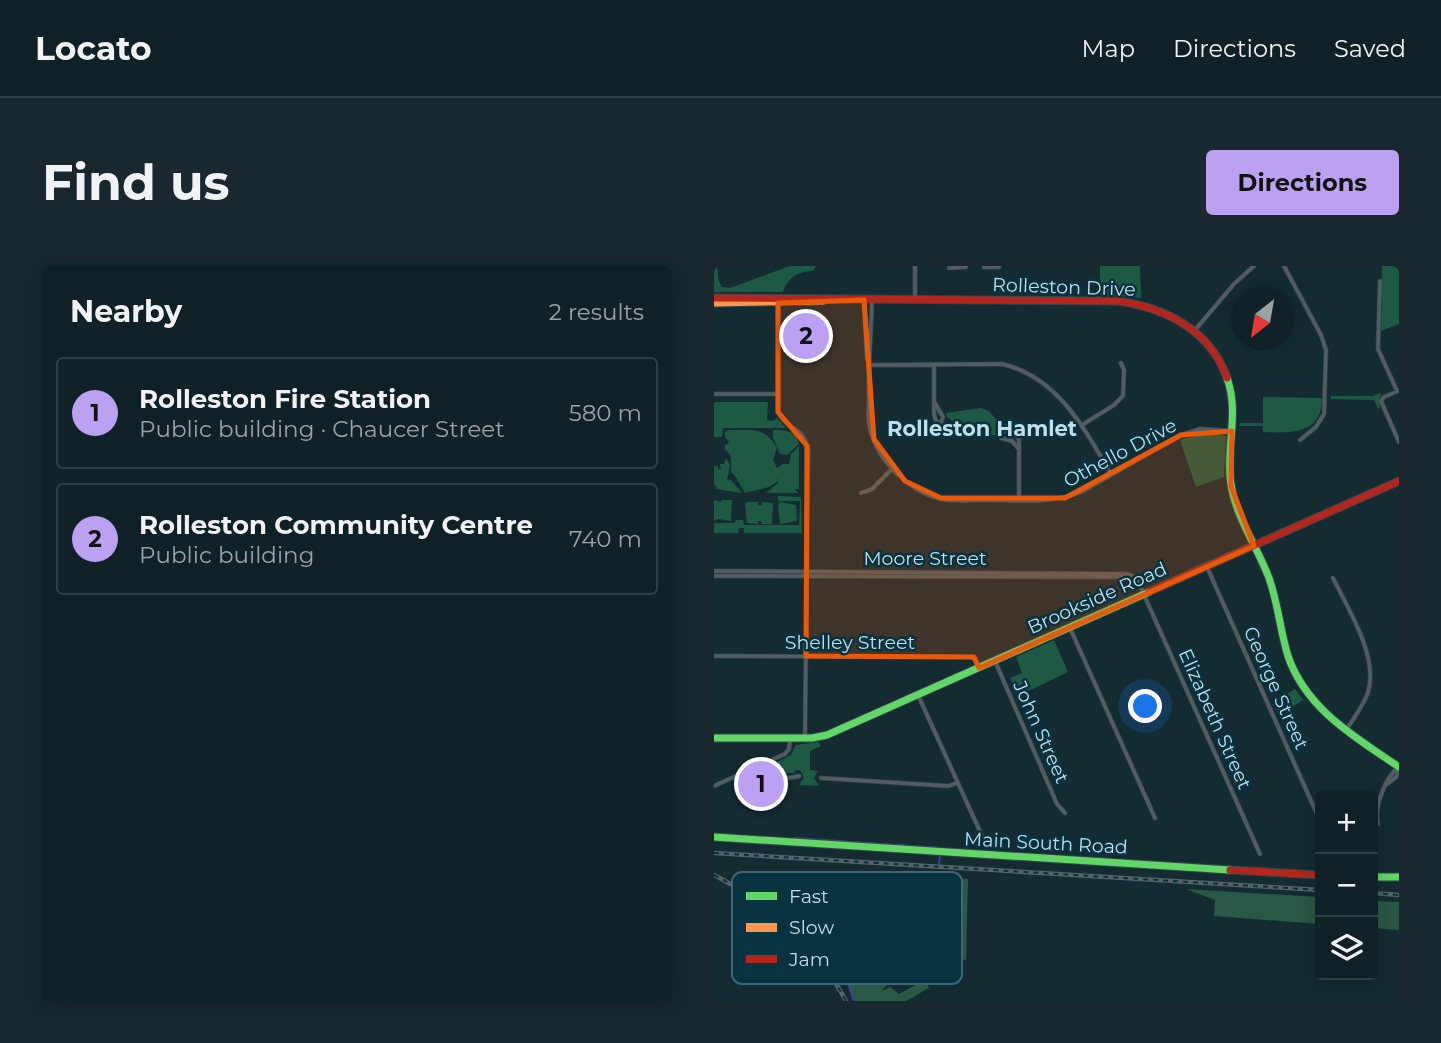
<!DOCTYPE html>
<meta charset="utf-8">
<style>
body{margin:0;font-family:Montserrat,sans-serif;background:#18282e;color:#f1f3f6}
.controls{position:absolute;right:21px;bottom:21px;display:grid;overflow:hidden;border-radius:7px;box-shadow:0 4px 18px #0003}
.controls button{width:63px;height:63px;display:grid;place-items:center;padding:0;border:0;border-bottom:2px solid #2f3e43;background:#0f2026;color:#f1f3f6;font:35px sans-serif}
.compass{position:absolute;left:517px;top:21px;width:63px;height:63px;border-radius:50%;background:#0f2026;box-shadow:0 4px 18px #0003;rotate:211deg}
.you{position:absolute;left:432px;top:441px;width:24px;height:24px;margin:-18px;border:5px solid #fff;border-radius:50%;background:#1a73e8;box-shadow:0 0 0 10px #1a73e833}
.badge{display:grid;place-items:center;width:46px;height:46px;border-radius:50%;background:#bca0f2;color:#111;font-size:23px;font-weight:700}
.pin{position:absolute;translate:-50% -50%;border:4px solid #fff;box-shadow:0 2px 7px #0006}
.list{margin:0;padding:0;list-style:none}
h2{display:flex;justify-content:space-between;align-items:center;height:91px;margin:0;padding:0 28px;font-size:30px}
h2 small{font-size:23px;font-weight:400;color:#9ba3a7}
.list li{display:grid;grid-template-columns:46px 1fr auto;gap:21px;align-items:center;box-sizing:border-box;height:112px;margin:0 14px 14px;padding:0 14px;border:2px solid #2f3e43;border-radius:7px}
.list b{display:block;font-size:26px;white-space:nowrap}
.list p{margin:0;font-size:23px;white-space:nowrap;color:#9ba3a7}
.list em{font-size:23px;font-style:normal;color:#9ba3a7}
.icon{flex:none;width:38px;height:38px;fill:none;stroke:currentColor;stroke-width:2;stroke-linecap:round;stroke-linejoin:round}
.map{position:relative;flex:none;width:685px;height:735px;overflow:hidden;border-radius:7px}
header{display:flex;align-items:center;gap:42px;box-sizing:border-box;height:98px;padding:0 35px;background:#0f2026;border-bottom:2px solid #2f3e43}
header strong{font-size:33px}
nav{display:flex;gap:38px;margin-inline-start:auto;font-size:24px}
.intro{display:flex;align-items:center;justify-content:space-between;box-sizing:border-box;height:168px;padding:0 42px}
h1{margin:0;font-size:49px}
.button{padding:18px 32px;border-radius:7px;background:#bca0f2;color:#111;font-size:24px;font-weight:700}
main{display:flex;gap:42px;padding:0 42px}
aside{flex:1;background:#0f2026;border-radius:7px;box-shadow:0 4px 18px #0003}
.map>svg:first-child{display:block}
.green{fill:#1e5a43}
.forest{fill:#2a5846}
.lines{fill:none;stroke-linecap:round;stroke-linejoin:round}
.stream{stroke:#453c9d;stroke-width:2}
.street-casing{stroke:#33464c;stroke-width:5}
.fast-casing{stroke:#33464c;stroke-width:9}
.slow-casing{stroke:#33464c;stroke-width:9}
.jam-casing{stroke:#33464c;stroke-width:9}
.street{stroke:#535d61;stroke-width:3.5}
.fast{stroke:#63d668;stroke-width:7}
.slow{stroke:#ff974d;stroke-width:7}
.jam{stroke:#b3261e;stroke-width:7}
.rail-casing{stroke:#556268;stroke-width:4.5}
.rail{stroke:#07323f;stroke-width:2;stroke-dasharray:5;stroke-linecap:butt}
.marked{fill:#e8590c;fill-opacity:0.2;stroke:#e8590c;stroke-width:5;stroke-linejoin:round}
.labels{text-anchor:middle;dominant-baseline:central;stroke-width:5;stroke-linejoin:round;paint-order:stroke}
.street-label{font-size:19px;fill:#c3dee7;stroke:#07323f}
.neighbourhood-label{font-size:21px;font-weight:bold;fill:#c3dee7;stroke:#07323f}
.key{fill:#07323f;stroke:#3f6671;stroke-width:2}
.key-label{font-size:19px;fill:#c3dee7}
</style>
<header>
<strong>Locato</strong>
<nav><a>Map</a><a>Directions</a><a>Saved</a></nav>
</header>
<div class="intro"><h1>Find us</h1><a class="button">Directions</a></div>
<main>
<aside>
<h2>Nearby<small>2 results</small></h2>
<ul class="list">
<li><span class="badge">1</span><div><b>Rolleston Fire Station</b><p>Public building · Chaucer Street</p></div><em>580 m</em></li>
<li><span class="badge">2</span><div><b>Rolleston Community Centre</b><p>Public building</p></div><em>740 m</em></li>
</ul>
</aside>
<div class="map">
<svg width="685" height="735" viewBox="0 0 685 735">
<rect width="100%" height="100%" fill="#142b32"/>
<path class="green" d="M 0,0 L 3,0 L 5,15 L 8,21 L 16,22 L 76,0 L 102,0 L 99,5 C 83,6 74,11 69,26 L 0,26 Z
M 386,0 L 426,0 L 427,32 L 386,29 Z
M 668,0 L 685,0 L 685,58 L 667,65 Z
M 667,127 L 665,134 L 666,141 L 664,143 L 660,134 L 617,133 L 617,130 L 659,130 Z
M 549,131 L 608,132 C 608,169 577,167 549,166 L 549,160 L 525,160 L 526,157 L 549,157 Z
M 0,136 L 54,136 L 53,154 L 59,155 L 63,152 L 72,162 L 9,162 L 8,171 L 0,171 Z
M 267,142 L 275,145 L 287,159 L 282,169 L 258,170 L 233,151 L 232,147 Z
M 14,164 C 37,164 49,160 63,181 L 59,194 L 63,202 L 69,198 L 75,198 L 77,188 L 85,180 L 85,223 L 81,223 L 84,227 L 52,227 L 64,217 L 63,210 L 63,216 L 55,221 L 31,227 L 21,210 L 17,206 L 17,190 L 11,183 L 11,178 L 13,179 L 15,175 L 11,172 L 11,166 Z
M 59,164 C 70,164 83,164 85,178 L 73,189 L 66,188 L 59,171 Z
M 500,167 L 512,170 L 510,211 L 482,221 L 466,174 L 484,169 Z
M 12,192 L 16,199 L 13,215 L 16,213 L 28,227 L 2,223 L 3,220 L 0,219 L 0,199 L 2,201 L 4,199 L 4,203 L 7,203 L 6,198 L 10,198 Z
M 64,230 L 87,231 L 88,267 L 30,267 L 30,262 L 25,262 L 24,267 L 0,267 L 0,257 L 21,257 L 22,254 L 29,254 L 30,259 L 85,259 L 86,235 L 64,235 Z
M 0,234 L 7,236 L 7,234 L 18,234 L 17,255 L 4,253 L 0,255 Z
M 33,236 L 44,236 L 44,239 L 48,239 L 48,236 L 59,237 L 58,258 L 48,258 L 47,255 L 44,255 L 44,258 L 33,257 L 31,238 Z
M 66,236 L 82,239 L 83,255 L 66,258 L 64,239 Z
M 340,374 L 354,406 L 308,428 L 303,428 L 296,412 L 308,407 L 302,391 Z
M 581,423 L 589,434 L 566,449 L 560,436 Z
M 104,476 L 107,480 L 96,485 L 96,504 L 104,505 L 100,512 L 105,520 L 85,519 L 90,512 L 86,504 L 82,504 L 80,507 L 57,507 L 53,505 L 55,500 L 77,489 L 82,479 Z"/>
<path class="forest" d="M 223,610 L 254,613 L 252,694 C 222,690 209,680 208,649 L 202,646 L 192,646 L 184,657 C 186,667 184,668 179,676 C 176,679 176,686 174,690 L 175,693 L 172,698 L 174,702 L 186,706 L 166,726 L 176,721 L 185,728 L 202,719 L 213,718 L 215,722 L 192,735 L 141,735 C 123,696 120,634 169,616 C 185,610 206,611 223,610 Z
M 472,623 L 606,631 L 606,658 L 500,650 L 501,634 Z
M 659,635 L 685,636 L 685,664 L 659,662 Z"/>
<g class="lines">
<path class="stream" d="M 80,572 L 227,582
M 225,598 L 226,591
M 140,735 C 126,700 122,636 166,619 C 184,612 206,616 224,606"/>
<defs>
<path id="street" d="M 570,0 L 607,69 L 612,84 L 610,148 L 602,161 L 586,174
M 270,1 L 285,1
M 235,2 L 252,1
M 666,15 L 664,83 L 683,125
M 64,34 L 64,146 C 72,164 89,160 94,183 L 91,471
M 150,34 L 153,93
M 158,34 C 157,68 154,101 155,135 C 155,142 154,150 155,157 C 160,193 198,230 234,234 C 247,235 260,234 272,234 C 305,234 336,238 367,226 L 467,169 L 486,163 L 518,165
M 201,34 L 201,0
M 481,64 L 520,18 L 540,0
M 154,99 L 288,98 C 344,111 370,162 397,208
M 220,99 L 220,148 L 222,155 L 227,157 L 229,151 L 221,137
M 684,125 L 670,131 L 667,135 L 685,176
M 0,128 L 63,128
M 368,159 L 400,139 L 409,130 L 410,104 L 407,97
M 304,182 L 298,175 L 287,172 L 287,166 L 292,165 L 305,172 L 305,233
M 147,227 L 158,223 L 179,202
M 493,301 L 606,555
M 0,305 L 412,308 L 422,311 L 546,588
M 0,310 L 419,311
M 619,312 C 634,343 665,391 654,426 C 650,439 640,452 632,464
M 356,362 L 441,552
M 0,390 L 256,391 L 260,393 L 265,402
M 281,395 L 343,538 L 351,547
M 204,429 L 269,572
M 47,499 C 48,502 51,508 53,510 C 60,514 78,512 85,510
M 107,512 L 234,520 L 243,517
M 673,518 L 682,511 L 685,501
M 0,520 L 71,488 L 75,483 L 76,472
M 664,558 C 660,541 671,511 685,501"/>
<path id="fast" d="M 513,112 C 526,148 511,182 517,218 C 522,252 543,280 555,312 C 564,337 566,364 574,390 C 592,443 641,471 685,501
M 0,472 L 98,472 L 113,469 L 435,326
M 0,571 L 516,604
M 659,611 L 685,611"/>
<path id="slow" d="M 0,37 L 109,35"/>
<path id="jam" d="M 0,32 L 404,35 C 452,42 496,64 513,112
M 435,326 L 685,215
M 516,604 L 606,609"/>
</defs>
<use href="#street" class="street-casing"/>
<use href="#fast" class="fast-casing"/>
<use href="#slow" class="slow-casing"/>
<use href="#jam" class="jam-casing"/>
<use href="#street" class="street"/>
<use href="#fast" class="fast"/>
<use href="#slow" class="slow"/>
<use href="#jam" class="jam"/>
<defs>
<path id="rail" d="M 0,587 L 606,624
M 0,609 C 57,638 102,679 132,735
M 659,627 L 685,629"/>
</defs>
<use href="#rail" class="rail-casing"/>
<use href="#rail" class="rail"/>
</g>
<path class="marked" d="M 150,34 L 160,173 L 191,215 L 227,232 L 351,232 L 467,169 L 518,165 L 517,220 L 540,280 L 265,402 L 260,391 L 92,390 L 93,180 L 64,146 L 64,37 Z"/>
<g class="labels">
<g class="street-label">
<text transform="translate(350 21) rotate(2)">Rolleston Drive</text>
<text transform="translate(406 187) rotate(-28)">Othello Drive</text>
<text x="211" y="292">Moore Street</text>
<text transform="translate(383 332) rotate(-24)">Brookside Road</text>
<text x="136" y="376">Shelley Street</text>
<text transform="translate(562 422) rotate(66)">George Street</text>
<text transform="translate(501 453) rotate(66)">Elizabeth Street</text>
<text transform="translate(327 466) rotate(66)">John Street</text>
<text transform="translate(332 577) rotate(3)">Main South Road</text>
</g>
<g class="neighbourhood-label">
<text x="268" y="162">Rolleston Hamlet</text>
</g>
</g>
<rect x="18" y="606" width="230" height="112" rx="10" class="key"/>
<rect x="32" y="626" width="31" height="8" fill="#63d668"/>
<rect x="32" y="657" width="31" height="9" fill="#ff974d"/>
<rect x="32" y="689" width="31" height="8" fill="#b3261e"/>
<g class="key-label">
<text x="75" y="637">Fast</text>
<text x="75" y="668">Slow</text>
<text x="75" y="700">Jam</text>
</g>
</svg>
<div class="controls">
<button>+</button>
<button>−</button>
<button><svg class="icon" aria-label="layers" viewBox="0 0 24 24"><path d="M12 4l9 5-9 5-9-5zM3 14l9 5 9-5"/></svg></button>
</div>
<svg class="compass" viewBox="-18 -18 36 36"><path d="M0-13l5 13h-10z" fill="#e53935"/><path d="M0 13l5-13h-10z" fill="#9ba3a7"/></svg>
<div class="you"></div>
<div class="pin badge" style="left:47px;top:518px">1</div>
<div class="pin badge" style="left:92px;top:70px">2</div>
</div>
</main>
